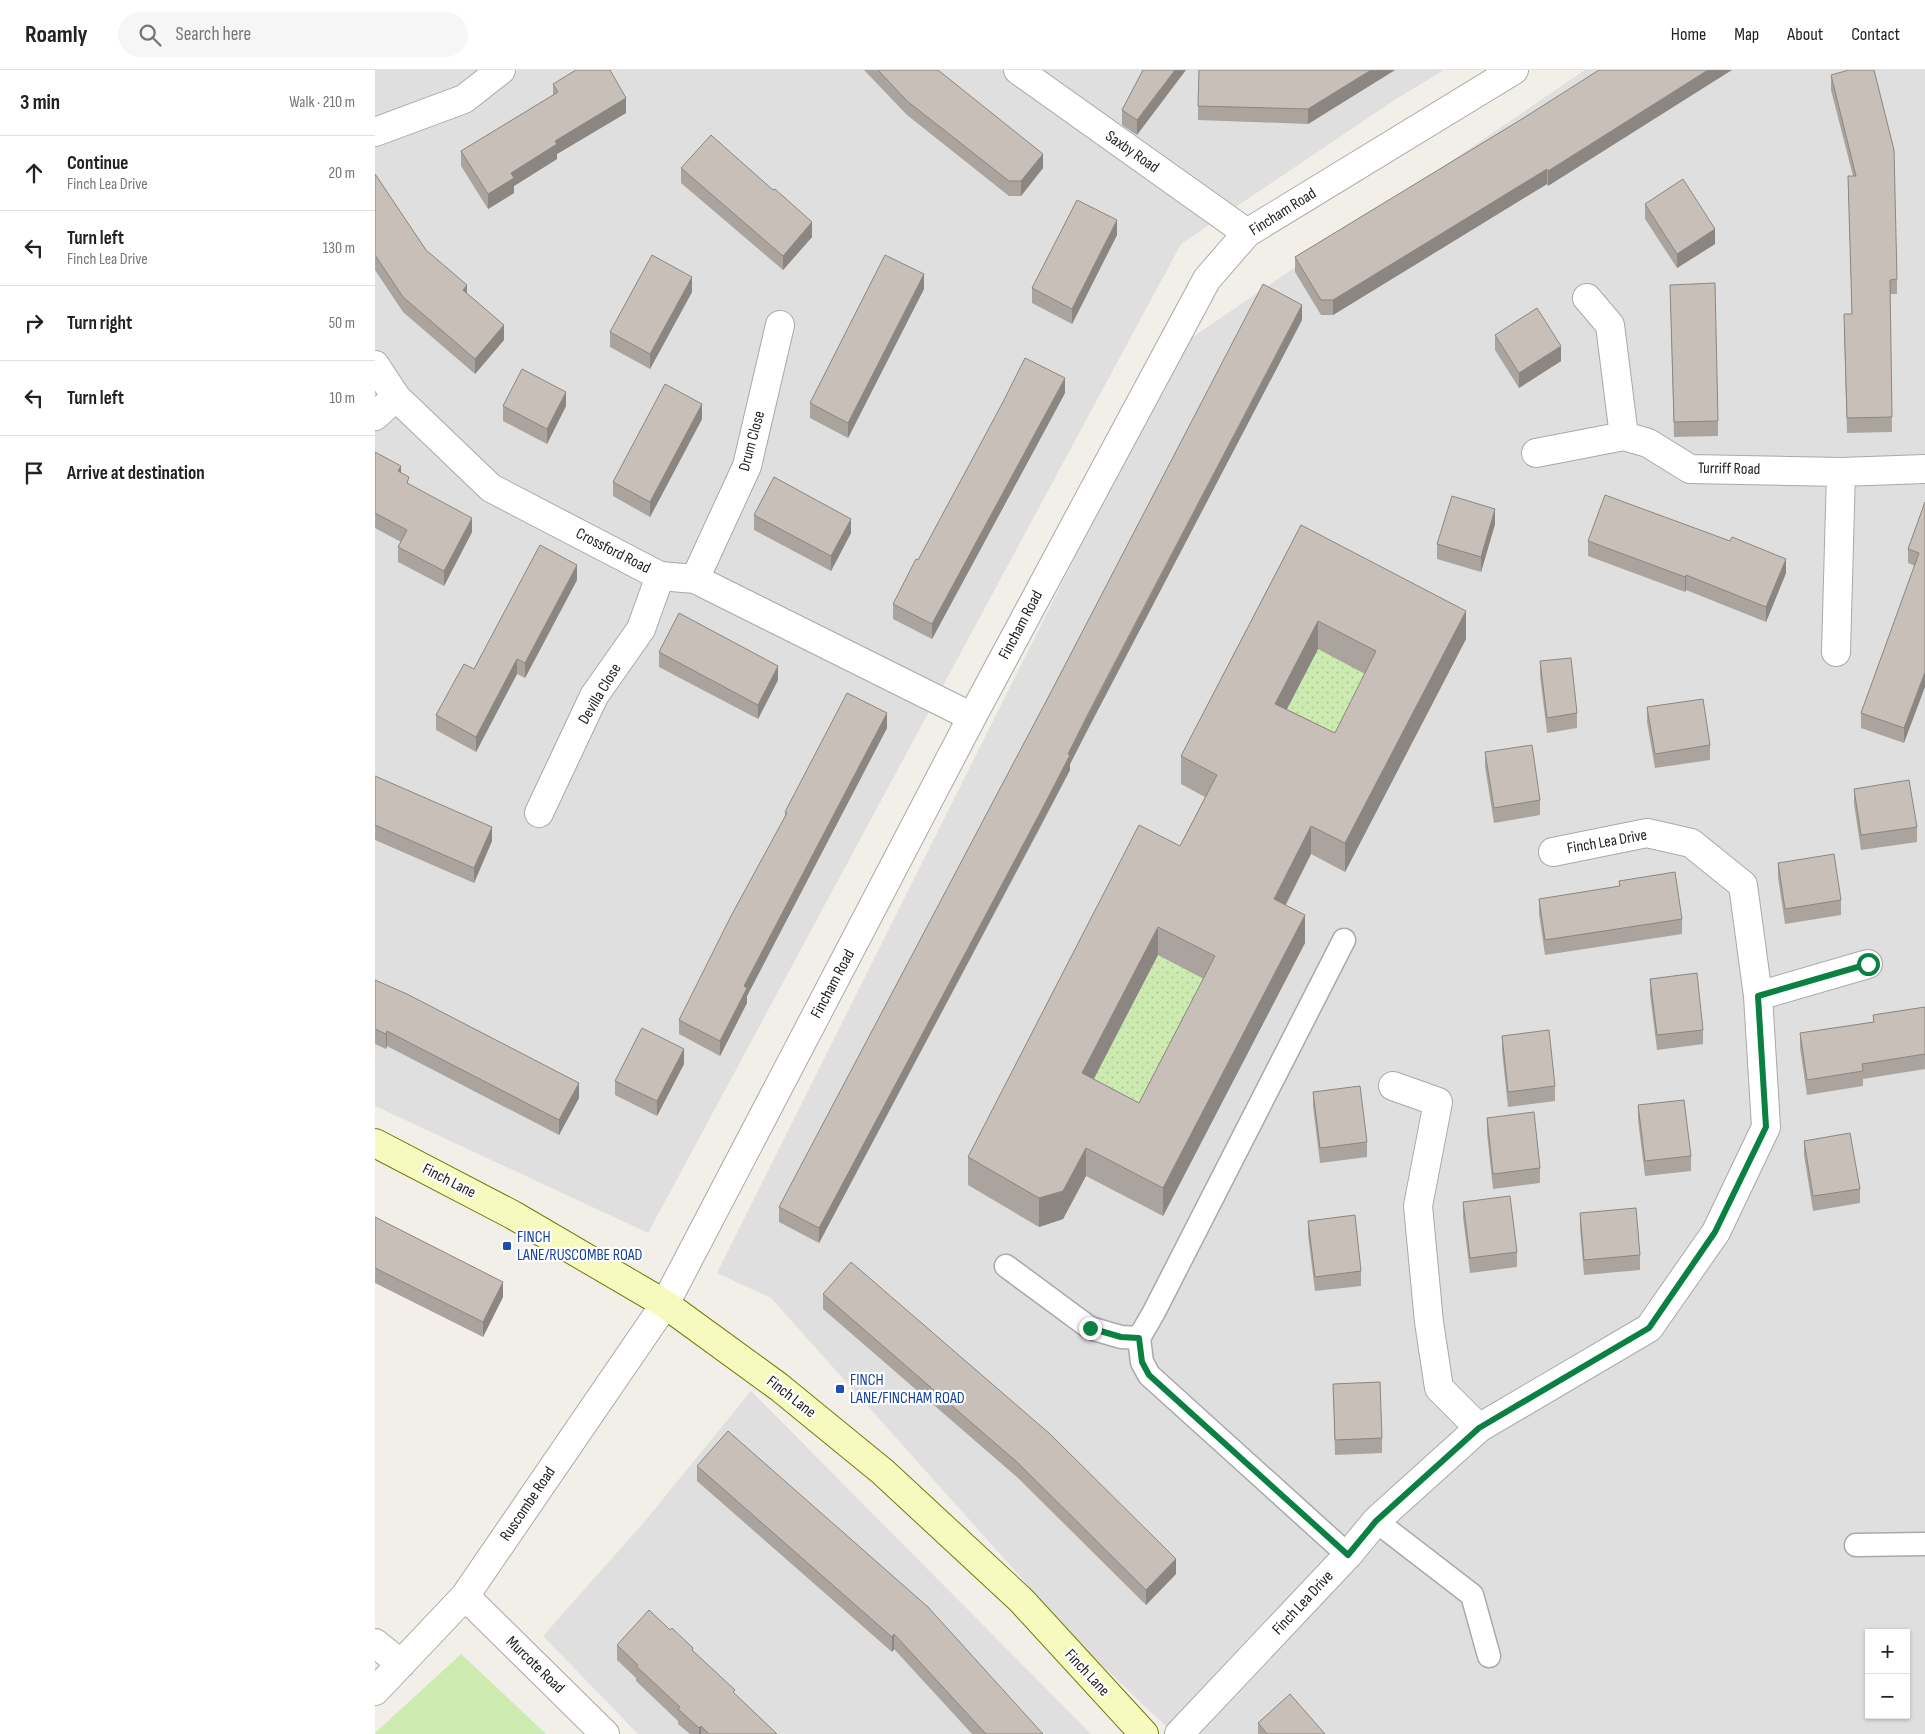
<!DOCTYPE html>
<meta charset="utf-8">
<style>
body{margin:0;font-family:"Sofia Sans Condensed",sans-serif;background:#f6f6f6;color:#222}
.controls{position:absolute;right:15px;bottom:15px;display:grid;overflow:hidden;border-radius:0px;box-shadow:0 1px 4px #0004}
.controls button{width:45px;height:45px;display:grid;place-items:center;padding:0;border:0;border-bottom:1px solid #e0e0e0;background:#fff;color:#222;font:25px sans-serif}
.stop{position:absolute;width:15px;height:15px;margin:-11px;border:4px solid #0b8043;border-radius:50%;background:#fff}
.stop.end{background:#0b8043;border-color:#fff;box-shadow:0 1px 5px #0008}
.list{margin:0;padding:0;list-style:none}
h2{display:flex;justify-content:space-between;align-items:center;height:65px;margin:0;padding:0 20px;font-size:21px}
h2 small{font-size:16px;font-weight:400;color:#767676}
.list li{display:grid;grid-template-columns:32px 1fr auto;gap:15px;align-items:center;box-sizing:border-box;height:75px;padding:0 20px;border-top:1px solid #e0e0e0}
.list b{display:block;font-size:19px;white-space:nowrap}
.list p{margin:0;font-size:16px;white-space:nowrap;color:#767676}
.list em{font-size:16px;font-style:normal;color:#767676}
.icon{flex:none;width:28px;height:28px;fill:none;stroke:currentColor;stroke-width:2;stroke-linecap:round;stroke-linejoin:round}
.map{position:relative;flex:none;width:1550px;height:1664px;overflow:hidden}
header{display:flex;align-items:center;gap:30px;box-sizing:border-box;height:70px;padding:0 25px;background:#fff;border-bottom:1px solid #e0e0e0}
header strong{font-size:24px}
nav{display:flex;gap:28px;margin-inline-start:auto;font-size:18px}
.search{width:350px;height:45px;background:#f6f6f6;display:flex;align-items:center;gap:12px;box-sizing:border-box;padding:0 18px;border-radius:28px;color:#767676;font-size:19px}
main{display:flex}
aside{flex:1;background:#fff}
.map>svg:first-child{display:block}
.residential{fill:#e0dfdf;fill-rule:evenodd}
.grass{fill:#cdebb0}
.garden{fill:url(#garden-dots)}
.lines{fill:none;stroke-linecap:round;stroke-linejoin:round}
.lane-casing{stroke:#a9a9a9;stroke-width:25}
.street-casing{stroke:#a9a9a9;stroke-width:30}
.secondary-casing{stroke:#707d05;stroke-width:30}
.lane{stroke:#fff;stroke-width:22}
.street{stroke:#fff;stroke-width:28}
.secondary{stroke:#f7fabf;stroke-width:28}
.wall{fill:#aba49e;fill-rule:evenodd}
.shaded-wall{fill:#8b8681}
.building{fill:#c7bfb8;stroke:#8b8681;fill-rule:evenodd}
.route{stroke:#0b8043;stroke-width:6}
.transit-dot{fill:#1a4fb4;stroke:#fff;stroke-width:2}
.labels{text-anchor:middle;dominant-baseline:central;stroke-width:4.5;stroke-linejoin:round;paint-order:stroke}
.street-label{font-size:16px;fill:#222;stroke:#fff}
.transit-label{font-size:16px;fill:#164399;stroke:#fff;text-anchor:start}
</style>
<header>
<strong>Roamly</strong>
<div class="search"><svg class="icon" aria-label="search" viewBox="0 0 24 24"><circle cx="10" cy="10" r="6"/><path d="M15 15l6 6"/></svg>Search here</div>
<nav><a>Home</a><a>Map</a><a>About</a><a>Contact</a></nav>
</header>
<main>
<aside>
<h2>3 min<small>Walk · 210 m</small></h2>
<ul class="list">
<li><svg class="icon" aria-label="ahead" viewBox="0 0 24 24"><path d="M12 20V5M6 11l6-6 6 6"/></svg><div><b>Continue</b><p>Finch Lea Drive</p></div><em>20 m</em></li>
<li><svg class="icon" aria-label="left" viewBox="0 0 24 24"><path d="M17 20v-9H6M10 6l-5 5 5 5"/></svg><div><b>Turn left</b><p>Finch Lea Drive</p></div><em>130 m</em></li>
<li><svg class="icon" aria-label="right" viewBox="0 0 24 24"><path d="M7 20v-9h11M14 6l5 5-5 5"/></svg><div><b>Turn right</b></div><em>50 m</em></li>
<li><svg class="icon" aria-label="left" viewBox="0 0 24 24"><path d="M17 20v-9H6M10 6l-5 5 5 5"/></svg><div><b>Turn left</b></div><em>10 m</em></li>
<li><svg class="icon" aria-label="arrive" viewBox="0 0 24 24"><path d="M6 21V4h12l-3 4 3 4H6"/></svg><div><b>Arrive at destination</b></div></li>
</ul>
</aside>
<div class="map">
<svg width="1550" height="1664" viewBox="0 0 1550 1664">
<defs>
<pattern id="garden-dots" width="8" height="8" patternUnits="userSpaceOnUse" patternTransform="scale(1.25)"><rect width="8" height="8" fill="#cdebb0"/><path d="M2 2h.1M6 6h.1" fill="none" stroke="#b0c997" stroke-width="1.8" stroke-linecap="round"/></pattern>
</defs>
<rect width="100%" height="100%" fill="#f2efe9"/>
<path class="residential" d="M 0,0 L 1069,0 L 1018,31 L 806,174 L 273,1163 L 0,1036 Z
M 1210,0 L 1550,0 L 1550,1664 L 799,1664 L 709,1578 L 396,1228 L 342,1203 L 806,275 ZM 1494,1563 L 1531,1563 L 1531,1645 L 1494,1645 Z
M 376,1321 L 716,1664 L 263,1664 L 168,1566 L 270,1451 Z"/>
<path class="grass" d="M 86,1584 L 171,1664 L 0,1664 L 0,1663 Z"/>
<path class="garden" d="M 950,565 L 1001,600 L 952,706 L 894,675 Z
M 790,873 L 795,891 L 830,909 L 764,1061 L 707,1031 Z"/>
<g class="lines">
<defs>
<path id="lane" d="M 969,870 L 779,1242 L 764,1268 L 767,1292 L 774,1305 L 973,1485
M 631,1196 L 715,1258 L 746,1267 L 764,1268
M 1001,1451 L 1097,1525 L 1114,1586
M 1481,1475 L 1550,1474"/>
<path id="street" d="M 643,0 L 872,163
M 0,62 L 89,29 L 126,0
M 1212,228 L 1235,255 L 1249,366
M 0,295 L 21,327 L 116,418 L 285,506 L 320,509 L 597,647
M 0,346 L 21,327
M 1161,383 L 1249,366 L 1273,373 L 1315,399 L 1466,402 L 1550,399
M 320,509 L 372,396 L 405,255
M 1461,582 L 1466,402
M 164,743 L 219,626 L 266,559 L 285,506
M 1383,926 L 1493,894
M 1018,1016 L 1063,1032 L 1043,1136 L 1054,1252 L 1064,1318 L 1104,1358
M 90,1526 L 230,1664
M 0,1573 L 26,1594
M 0,1621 L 90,1526 L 290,1234 L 597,647 L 832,209 L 872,163 L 1139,0
M 804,1664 L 973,1485 L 1001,1451 L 1104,1358 L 1274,1258 L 1341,1162 L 1391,1057 L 1383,926 L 1368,815 L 1316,773 L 1272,763 L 1178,782"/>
<path id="secondary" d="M 0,1073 L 138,1145 L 290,1234 L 404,1317 L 508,1402 L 646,1530 L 769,1664"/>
</defs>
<use href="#lane" class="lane-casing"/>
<use href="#street" class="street-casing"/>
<use href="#secondary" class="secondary-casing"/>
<use href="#lane" class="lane"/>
<use href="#street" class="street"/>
<use href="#secondary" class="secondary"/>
</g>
<path class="wall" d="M 489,0 L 563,0 L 668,98 L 646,126 L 634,126 L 532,45 Z
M 768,0 L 762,65 L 747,55 L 747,40 Z
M 1020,0 L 933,54 L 823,50 L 823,36 Z
M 1224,0 L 1173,116 L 1172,114 L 958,245 L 946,245 L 920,202 L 920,187 L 1147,49 Z
M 1456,5 L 1522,209 L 1522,224 L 1515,224 L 1517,362 L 1472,363 L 1469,259 L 1477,244 L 1473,106 L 1478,106 L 1456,20 Z
M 178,14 L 251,43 L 182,84 L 182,89 L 139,116 L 139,123 L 113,139 L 86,96 L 86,81 L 178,25 Z
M 306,98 L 437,167 L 408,200 L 306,113 Z
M 0,104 L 51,180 L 92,223 L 129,270 L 100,304 L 28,242 L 0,200 Z
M 1270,134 L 1340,174 L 1302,198 L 1270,149 Z
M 742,165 L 697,254 L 657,233 L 657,218 Z
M 1295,215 L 1343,351 L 1343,366 L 1299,367 Z
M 549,219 L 473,368 L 435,348 L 435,333 Z
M 317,222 L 275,299 L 235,277 L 235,262 Z
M 927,250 L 714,657 L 695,694 L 695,700 L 665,758 L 444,1173 L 404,1152 L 404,1137 Z
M 1120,265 L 1186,291 L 1144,318 L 1120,280 Z
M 690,323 L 557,569 L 518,549 L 518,534 L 543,490 Z
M 128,336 L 191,336 L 172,374 L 128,351 Z
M 327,349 L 275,447 L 238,426 L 238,412 Z
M 0,382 L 26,403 L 34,414 L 97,462 L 69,516 L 23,492 L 23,477 L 26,472 L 0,458 Z
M 1550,432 L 1529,673 L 1486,658 L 1486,643 L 1540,496 L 1533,493 L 1533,479 Z
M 379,445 L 476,463 L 456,501 L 379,460 Z
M 1120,454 L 1106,502 L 1062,489 L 1062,474 Z
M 926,455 L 1091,569 L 970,802 L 936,784 L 911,835 L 930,873 L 788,1146 L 711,1106 L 688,1149 L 664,1157 L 593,1115 L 593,1087 L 805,776 L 830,727 L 806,714 L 806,686 ZM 943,579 L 990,604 L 960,663 L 912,639 ZM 783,885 L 829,909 L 764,1033 L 719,1009 Z
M 1213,471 L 1411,503 L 1391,552 L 1311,520 L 1310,522 L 1213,486 Z
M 202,510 L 150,608 L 142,604 L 101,682 L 61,660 L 61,645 L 99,599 Z
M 284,582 L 403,610 L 383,649 L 284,597 Z
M 1165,591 L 1202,643 L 1202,658 L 1172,663 L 1165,606 Z
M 1272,637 L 1335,675 L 1335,690 L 1280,698 L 1272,652 Z
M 512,658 L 372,926 L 372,933 L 345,986 L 304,964 L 304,950 L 410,748 L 410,742 Z
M 1110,682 L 1165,730 L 1165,745 L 1119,753 L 1110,697 Z
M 0,706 L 117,771 L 99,813 L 0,770 Z
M 1479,719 L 1542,757 L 1542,772 L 1486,780 L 1479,734 Z
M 1403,793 L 1466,830 L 1466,845 L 1410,854 L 1403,807 Z
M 1244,811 L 1307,849 L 1307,864 L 1170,885 L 1164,844 L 1164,829 L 1244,817 Z
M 1275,909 L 1328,960 L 1328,974 L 1282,980 L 1275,924 Z
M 0,910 L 204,1028 L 184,1065 L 12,976 L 11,979 L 0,974 Z
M 1550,937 L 1550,999 L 1488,1009 L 1488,1016 L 1432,1025 L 1425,978 L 1425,963 L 1498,952 L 1498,945 Z
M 1127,966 L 1180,1016 L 1180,1031 L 1133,1037 L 1127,981 Z
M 309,994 L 282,1046 L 240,1025 L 240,1011 Z
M 938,1022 L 992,1072 L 992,1087 L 945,1093 L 938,1036 Z
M 1263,1035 L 1316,1086 L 1316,1101 L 1270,1106 L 1263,1050 Z
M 1112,1048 L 1165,1098 L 1165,1113 L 1118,1119 L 1112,1063 Z
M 1429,1071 L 1485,1119 L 1485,1133 L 1438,1141 L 1429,1085 Z
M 1088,1132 L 1142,1182 L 1142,1197 L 1095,1203 L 1088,1147 Z
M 1205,1143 L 1265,1185 L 1265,1200 L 1209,1205 L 1205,1158 Z
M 0,1147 L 128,1227 L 108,1267 L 0,1213 Z
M 933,1151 L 986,1201 L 986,1216 L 940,1221 L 933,1165 Z
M 448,1224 L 801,1504 L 771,1535 L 643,1408 L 448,1239 Z
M 958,1314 L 1007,1368 L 1007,1383 L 960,1385 Z
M 322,1396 L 668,1664 L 597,1664 L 519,1579 L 517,1582 L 322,1411 Z
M 242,1575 L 318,1581 L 360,1624 L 402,1664 L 315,1664 L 303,1654 L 303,1651 L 261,1611 L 261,1608 L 242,1590 Z
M 883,1653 L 950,1664 L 883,1664 Z"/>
<path class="shaded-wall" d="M 800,0 L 811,0 L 762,65 L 762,50 Z
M 996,0 L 1020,0 L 933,54 L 933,39 Z
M 1333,0 L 1357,0 L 1173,116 L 1173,101 Z
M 251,28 L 251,43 L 182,84 L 182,89 L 139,116 L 139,123 L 113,139 L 113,124 L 136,103 L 180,71 Z
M 668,84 L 668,98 L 646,126 L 646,111 Z
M 1172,99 L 1172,114 L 958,245 L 958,230 Z
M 742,150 L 742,165 L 697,254 L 697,239 Z
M 437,152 L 437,167 L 408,200 L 408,186 Z
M 1340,159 L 1340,174 L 1302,198 L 1302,184 Z
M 549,204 L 549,219 L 473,368 L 473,353 Z
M 317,207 L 317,222 L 275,299 L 275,284 Z
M 92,215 L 92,230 L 88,220 Z
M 927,235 L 927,250 L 714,657 L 695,694 L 695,700 L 444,1173 L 444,1158 L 693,684 Z
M 129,255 L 129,270 L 100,304 L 100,289 Z
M 1186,276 L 1186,291 L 1144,318 L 1144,303 Z
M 690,308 L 690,323 L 557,569 L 557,554 Z
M 191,322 L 191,336 L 172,374 L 172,359 Z
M 327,334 L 327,349 L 275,447 L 275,432 Z
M 26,396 L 26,411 L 23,401 Z
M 1120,439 L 1120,454 L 1106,502 L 1106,487 Z
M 97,448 L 97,462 L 69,516 L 69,501 Z
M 476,449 L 476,463 L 456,501 L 456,486 Z
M 1411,489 L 1411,503 L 1391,552 L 1391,537 Z
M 202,495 L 202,510 L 150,608 L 150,593 Z
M 1311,505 L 1311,520 L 1310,522 L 1310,507 Z
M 1091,541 L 1091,569 L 970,802 L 970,773 Z
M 943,551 L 943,579 L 900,662 L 900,634 Z
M 142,589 L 142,604 L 101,682 L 101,667 Z
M 403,596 L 403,610 L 383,649 L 383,635 Z
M 1550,602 L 1550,617 L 1529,673 L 1529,658 Z
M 512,643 L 512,658 L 372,926 L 372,933 L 345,986 L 345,971 L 369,916 Z
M 936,756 L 936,784 L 899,857 L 899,829 Z
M 117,757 L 117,771 L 99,813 L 99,798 Z
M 930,845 L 930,873 L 788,1146 L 788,1118 Z
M 783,857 L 783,885 L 707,1031 L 707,1003 Z
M 12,961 L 12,976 L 11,979 L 11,964 Z
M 309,979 L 309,994 L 282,1046 L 282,1031 Z
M 204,1013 L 204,1028 L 184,1065 L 184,1050 Z
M 711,1078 L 711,1106 L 688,1149 L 664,1157 L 664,1128 Z
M 128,1212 L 128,1227 L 108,1267 L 108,1252 Z
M 801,1489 L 801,1504 L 771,1535 L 771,1520 Z
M 519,1564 L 519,1579 L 517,1582 L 517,1567 Z
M 326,1656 L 326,1664 L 324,1664 L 324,1658 Z"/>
<path class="building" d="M 201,0 L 235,0 L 251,28 L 180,71 L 182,74 L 136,103 L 139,108 L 113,124 L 86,81 L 183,22 L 178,14 Z
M 503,0 L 563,0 L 668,84 L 646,111 L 634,111 L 532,31 Z
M 768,0 L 800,0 L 762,50 L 747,40 Z
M 824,0 L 996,0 L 933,39 L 823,36 Z
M 1224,0 L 1333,0 L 1173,101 L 1172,99 L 958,230 L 946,230 L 920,187 L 1147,49 Z
M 1474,0 L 1499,0 L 1519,80 L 1522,209 L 1515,210 L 1517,347 L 1472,348 L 1469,244 L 1477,244 L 1473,106 L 1481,106 L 1456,5 Z
M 336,65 L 398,120 L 400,119 L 437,152 L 408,186 L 306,98 Z
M 0,104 L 51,180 L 92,215 L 88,220 L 129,255 L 100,289 L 28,227 L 0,185 Z
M 1308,109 L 1340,159 L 1302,184 L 1270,134 Z
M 702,130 L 742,150 L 697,239 L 657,218 Z
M 277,185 L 317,207 L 275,284 L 235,262 Z
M 510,185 L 549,204 L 473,353 L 435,333 Z
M 1340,213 L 1343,351 L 1299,352 L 1295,215 Z
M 888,214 L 927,235 L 714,642 L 693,684 L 695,685 L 665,743 L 444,1158 L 404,1137 L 676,622 Z
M 1162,238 L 1186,276 L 1144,303 L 1120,265 Z
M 650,288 L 690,308 L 557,554 L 518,534 L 541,489 L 543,490 L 628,332 Z
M 147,299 L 191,322 L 172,359 L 128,336 Z
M 290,314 L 327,334 L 275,432 L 238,412 Z
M 0,382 L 26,396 L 23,401 L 34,407 L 32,413 L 97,448 L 69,501 L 23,477 L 32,460 L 0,443 Z
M 399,407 L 476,449 L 456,486 L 379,445 Z
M 1230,425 L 1355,471 L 1357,467 L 1411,489 L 1391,537 L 1311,505 L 1310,507 L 1213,471 Z
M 1077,426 L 1120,439 L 1106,487 L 1062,474 Z
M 1550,432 L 1550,602 L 1529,658 L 1486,643 L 1544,483 L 1533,479 Z
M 926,455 L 1091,541 L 970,773 L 936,756 L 899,829 L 930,845 L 788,1118 L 711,1078 L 688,1121 L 664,1128 L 593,1087 L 764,755 L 805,776 L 842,705 L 806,686 ZM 943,551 L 1001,581 L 960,663 L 900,634 ZM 783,857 L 840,886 L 764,1033 L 707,1003 Z
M 165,475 L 202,495 L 150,593 L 142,589 L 101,667 L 61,645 L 89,594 L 99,599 Z
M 304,543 L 403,596 L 383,635 L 284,582 Z
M 1196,588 L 1202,643 L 1172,648 L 1165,591 Z
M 472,623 L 512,643 L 369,916 L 372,918 L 345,971 L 304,950 L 356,846 L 412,743 L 410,742 Z
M 1328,629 L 1335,675 L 1280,684 L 1272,637 Z
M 1157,675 L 1165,730 L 1119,738 L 1110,682 Z
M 0,706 L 117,757 L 99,798 L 0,755 Z
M 1534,710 L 1542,757 L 1486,765 L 1479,719 Z
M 1459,784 L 1466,830 L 1410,839 L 1403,793 Z
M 1300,802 L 1307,849 L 1170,870 L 1164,829 L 1245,816 L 1244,811 Z
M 1322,903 L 1328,960 L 1282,965 L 1275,909 Z
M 0,910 L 32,924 L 204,1013 L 184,1050 L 12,961 L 11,964 L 0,959 Z
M 1550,937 L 1550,984 L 1487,994 L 1488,1001 L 1432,1010 L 1425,963 L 1499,952 L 1498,945 Z
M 267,958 L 309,979 L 282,1031 L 240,1011 Z
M 1174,960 L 1180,1016 L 1133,1022 L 1127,966 Z
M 985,1016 L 992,1072 L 945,1078 L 938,1022 Z
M 1309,1030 L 1316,1086 L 1270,1091 L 1263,1035 Z
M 1159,1042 L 1165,1098 L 1118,1104 L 1112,1048 Z
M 1475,1063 L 1485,1119 L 1438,1126 L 1429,1071 Z
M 1135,1126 L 1142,1182 L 1095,1188 L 1088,1132 Z
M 1261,1138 L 1265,1185 L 1209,1190 L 1205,1143 Z
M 980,1145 L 986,1201 L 940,1207 L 933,1151 Z
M 0,1147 L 128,1212 L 108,1252 L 0,1198 Z
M 476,1192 L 675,1364 L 801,1489 L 771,1520 L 643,1393 L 448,1224 Z
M 1005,1312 L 1007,1368 L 960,1370 L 958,1314 Z
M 353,1361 L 553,1537 L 668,1664 L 611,1664 L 519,1564 L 517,1567 L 322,1396 Z
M 274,1540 L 295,1560 L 297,1558 L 318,1578 L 317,1580 L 360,1620 L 358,1622 L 402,1664 L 334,1664 L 326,1656 L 324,1658 L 303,1639 L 305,1637 L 261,1596 L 263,1595 L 242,1575 Z
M 915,1624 L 950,1664 L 892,1664 L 883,1653 Z"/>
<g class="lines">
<path class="route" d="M 715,1258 L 746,1267 L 764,1268 L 767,1292 L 774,1305 L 973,1485 L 1001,1451 L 1104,1358 L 1274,1258 L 1340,1162 L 1391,1057 L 1383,926 L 1493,894"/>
</g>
<g class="transit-dot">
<rect x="127" y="1171" width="10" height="10" rx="2.5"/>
<rect x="460" y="1314" width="10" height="10" rx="2.5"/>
</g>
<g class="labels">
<g class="street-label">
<text transform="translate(757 82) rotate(35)">Saxby Road</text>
<text transform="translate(908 142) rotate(-32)">Fincham Road</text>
<text transform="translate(377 371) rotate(-75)">Drum Close</text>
<text transform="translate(1354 399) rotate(1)">Turriff Road</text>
<text transform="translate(238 481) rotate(27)">Crossford Road</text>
<text transform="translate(646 555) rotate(-62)">Fincham Road</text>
<text transform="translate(225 624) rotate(-59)">Devilla Close</text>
<text transform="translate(1232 772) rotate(-10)">Finch Lea Drive</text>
<text transform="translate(458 914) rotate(-62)">Fincham Road</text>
<text transform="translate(74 1111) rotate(27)">Finch Lane</text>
<text transform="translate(416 1327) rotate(38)">Finch Lane</text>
<text transform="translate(153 1434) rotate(-56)">Ruscombe Road</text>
<text transform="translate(928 1533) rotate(-47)">Finch Lea Drive</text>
<text transform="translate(160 1595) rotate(44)">Murcote Road</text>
<text transform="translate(712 1603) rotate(47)">Finch Lane</text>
</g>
<g class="transit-label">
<text x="142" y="1167">FINCH<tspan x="142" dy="18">LANE/RUSCOMBE ROAD</tspan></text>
<text x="475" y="1310">FINCH<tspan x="475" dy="18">LANE/FINCHAM ROAD</tspan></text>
</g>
</g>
</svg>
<div class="controls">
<button>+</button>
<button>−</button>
</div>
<div class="stop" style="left:1493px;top:894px"></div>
<div class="stop end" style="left:715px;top:1258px"></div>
</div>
</main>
